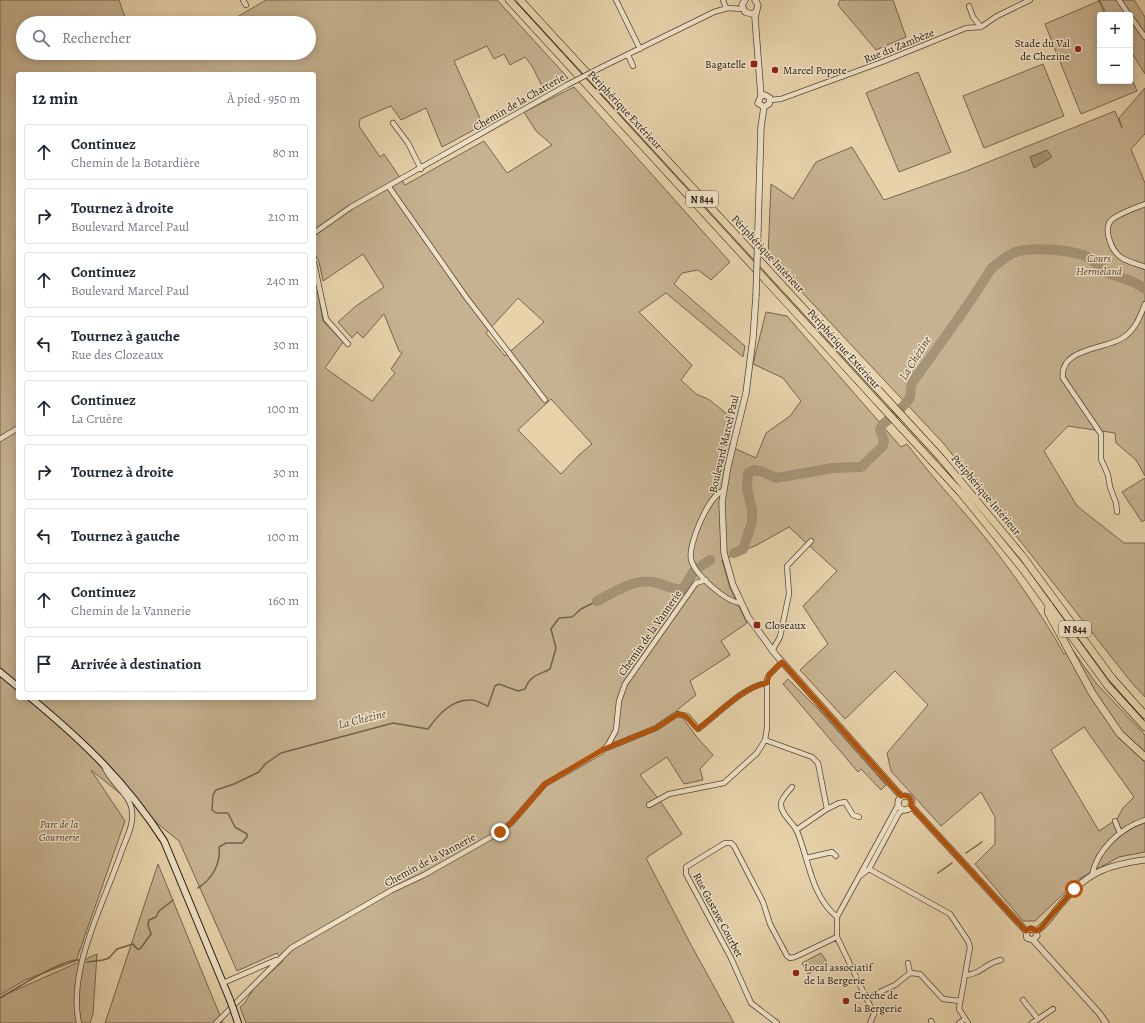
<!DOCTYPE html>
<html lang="fr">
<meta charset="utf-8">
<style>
body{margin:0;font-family:Alegreya,serif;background:#f2f2f3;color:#1f2937}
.controls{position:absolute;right:12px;top:12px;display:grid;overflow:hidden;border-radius:4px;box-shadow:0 2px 10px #0003}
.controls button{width:36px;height:36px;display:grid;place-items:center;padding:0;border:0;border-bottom:1px solid #e0e1e3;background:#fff;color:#1f2937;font:20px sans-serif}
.stop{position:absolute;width:12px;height:12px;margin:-9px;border:3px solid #b45309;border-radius:50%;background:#fff}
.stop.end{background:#b45309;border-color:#fff;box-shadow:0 1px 4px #0008}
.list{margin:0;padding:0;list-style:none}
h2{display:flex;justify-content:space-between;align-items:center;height:52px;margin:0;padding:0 16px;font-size:17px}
h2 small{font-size:13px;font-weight:400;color:#747a83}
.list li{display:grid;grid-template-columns:26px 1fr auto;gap:12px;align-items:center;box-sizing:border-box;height:56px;margin:0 8px 8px;padding:0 8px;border:1px solid #e0e1e3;border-radius:4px}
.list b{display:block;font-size:15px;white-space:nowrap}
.list p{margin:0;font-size:13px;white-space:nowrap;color:#747a83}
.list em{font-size:13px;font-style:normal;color:#747a83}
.icon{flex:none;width:22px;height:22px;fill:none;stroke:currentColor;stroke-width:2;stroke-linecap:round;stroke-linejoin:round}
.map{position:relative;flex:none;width:1145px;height:1023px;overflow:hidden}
.search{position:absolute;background:#fff;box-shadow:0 2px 10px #0003;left:16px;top:16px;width:300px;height:44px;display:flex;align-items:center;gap:10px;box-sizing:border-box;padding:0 14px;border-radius:22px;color:#747a83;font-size:15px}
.panel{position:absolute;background:#fff;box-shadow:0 2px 10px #0003;left:16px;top:72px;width:300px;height:628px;border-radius:4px}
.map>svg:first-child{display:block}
.green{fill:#c6b290;stroke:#756550;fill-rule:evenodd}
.water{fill:#a59376;stroke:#71624d}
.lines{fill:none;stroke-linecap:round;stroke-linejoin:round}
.stream{stroke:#71624d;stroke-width:1.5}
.river{stroke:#a59376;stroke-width:10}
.minor-casing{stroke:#554636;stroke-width:6}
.tertiary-casing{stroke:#554636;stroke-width:7}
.secondary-casing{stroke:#241810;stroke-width:8}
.trunk-casing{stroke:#241810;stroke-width:8}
.minor{stroke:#efe2c8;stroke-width:4.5}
.tertiary{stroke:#efe2c8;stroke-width:5.5}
.secondary{stroke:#efe2c8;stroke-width:6}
.trunk{stroke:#e7d2aa;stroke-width:7}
.minor-bridge-casing{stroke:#554636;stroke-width:6;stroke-linecap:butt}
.tertiary-bridge-casing{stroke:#554636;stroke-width:7;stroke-linecap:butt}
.secondary-bridge-casing{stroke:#241810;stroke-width:8;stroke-linecap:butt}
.minor-bridge{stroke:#efe2c8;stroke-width:4.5}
.tertiary-bridge{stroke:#efe2c8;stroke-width:5.5}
.secondary-bridge{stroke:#efe2c8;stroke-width:6}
.route{stroke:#b45309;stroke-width:5}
.poi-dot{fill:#8f2418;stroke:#efe2c8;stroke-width:1.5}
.labels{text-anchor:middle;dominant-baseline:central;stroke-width:3;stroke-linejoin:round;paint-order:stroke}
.shield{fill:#efe2c8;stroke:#615547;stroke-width:1}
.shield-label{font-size:10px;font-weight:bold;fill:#241810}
.poi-label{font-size:11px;fill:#241810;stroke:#efe2c8;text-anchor:start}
.street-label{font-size:11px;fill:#241810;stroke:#efe2c8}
.park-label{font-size:11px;font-style:italic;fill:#554636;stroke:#efe2c8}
.water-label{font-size:12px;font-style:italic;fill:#584939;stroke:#efe2c8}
</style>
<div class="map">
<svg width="1145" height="1023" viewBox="0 0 1145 1023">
<rect width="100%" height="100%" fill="#e7d2aa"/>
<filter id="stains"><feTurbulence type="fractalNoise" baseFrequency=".005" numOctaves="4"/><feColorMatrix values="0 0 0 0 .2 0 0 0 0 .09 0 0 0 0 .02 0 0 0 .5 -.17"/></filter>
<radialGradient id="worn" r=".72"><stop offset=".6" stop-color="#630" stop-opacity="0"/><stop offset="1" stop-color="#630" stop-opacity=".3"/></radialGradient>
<path class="green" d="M 0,0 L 119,0 L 127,23 L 23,23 L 23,53 L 138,53 L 139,57 L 163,53 L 309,53 L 309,23 L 227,23 L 266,0 L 497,0 L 568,78 L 544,90 L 532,66 L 525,57 L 510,65 L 504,54 L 494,59 L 487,46 L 454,61 L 483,125 L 442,147 L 426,108 L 401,120 L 391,106 L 360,119 L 359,126 L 380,157 L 384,154 L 405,185 L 484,141 L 507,173 L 552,145 L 536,131 L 524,112 L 574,87 L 730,262 L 711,280 L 698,270 L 682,273 L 674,284 L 745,346 L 743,357 L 666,293 L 639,312 L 692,365 L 681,380 L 696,394 L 708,399 L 731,417 L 726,441 L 738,450 L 756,458 L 766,433 L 790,416 L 801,401 L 783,378 L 753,364 L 766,312 L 787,316 L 901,447 L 907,444 C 938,485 974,521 1004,562 C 1026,592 1046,622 1064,654 L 1072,649 L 1096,683 L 1145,735 L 1145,852 L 1119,857 L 1079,879 L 1035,921 L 1023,921 L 975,864 L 995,844 L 995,817 L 981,792 L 941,826 L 891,771 L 887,753 L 928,705 L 895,671 L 845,719 L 800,670 L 828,644 L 803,606 L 837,571 L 789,527 L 757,545 L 722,560 L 730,588 L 747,623 L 721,641 L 730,655 L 690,681 L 696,695 L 677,710 L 696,736 L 713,755 L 700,769 L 703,780 L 684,784 L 667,757 L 640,775 L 663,805 L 682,834 L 646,858 L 690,943 L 734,1023 L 246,1023 L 240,1007 L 244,1004 L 254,988 L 283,961 L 277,953 L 237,971 L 179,841 L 91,770 L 125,821 L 76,961 L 25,980 L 0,995 ZM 18,74 L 314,74 L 314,253 L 319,262 L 323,281 L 363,254 L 384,287 L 356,306 L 338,322 L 352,338 L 357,332 L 363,338 L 384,314 L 399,351 L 402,353 L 391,369 L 395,373 L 372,401 L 325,368 L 343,342 L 323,321 L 318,291 L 314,294 L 314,698 L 18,698 ZM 518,298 L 544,322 L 505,356 L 486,333 ZM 551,399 L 592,444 L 579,455 L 561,474 L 518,430 ZM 1084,727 L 1134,797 L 1123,808 L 1117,819 L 1099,831 L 1051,750 Z
M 840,0 L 893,0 L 906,37 L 876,50 L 838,5 Z
M 1098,0 L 1134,0 L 1145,17 L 1145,74 L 1130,50 L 1130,15 L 1107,15 L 1100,1 Z
M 1099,1 L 1105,15 L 1100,15 L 1100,81 L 1130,81 L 1130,75 L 1137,91 L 1081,114 L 1045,24 Z
M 1043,64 L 1064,116 L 984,148 L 963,96 Z
M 918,72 L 951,152 L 899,172 L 866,93 Z
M 1145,88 L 1145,134 L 1131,149 L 1145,183 L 1145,476 L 1136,460 L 1116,443 L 1115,433 L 1068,426 L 1044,451 L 1077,506 L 1124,543 L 1145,543 L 1145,697 L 1131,682 L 944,444 L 768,256 L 771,184 L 793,199 L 816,162 L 852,147 L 884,200 L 966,171 L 1115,111 L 1122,128 L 1119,118 Z
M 1145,478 L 1145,520 L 1142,522 L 1122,492 Z
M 788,679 L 820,711 L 886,785 L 881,790 L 861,769 L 858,772 L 783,684 Z
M 158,864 L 223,1023 L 105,1023 Z
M 821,953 L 828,964 L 808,974 L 802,963 Z
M 97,954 L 93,1014 L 90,1023 L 0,1023 L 0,997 Z"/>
<path class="water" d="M 1047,150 L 1052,157 L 1034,168 L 1030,157 Z"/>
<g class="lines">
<path class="stream" d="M 966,853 L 982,842
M 938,873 L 952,863
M 198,888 C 212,879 221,864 219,847 L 226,843 L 242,843 L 247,837 L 247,834 L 235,827 L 228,813 L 216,813 L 212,810 L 213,795 L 216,790 L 234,784 L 259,772 L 265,764 L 281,753 L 393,723 L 428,729 C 438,715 451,700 470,700 C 476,699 482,704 488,706 L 495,686 L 499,684 L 518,691 L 525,689 C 530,675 539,675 550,669 L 556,648 L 551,629 L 559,618 L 572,617 L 581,609 L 597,601
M 87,962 L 103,960 L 109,958 L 117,949 L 133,944 L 137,949 L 140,949 L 151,934 L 148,925 L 149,920 L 156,917 L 159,911 L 173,900
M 0,998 C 16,988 64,958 80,960"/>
<path class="river" d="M 734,553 L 743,549 L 752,522 L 752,510 L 747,488 L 748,473 L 754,470 L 763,472 L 776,478 L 833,468 L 861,467 L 883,446 L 884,440 L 880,430 L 882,425 C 889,419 907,405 910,397 C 912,390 908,389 914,380 C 941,343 967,308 991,269 C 998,263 1005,257 1013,253 C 1028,246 1068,250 1083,255 C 1094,259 1099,268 1108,273 C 1121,278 1134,280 1145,289
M 698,568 L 710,560
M 597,601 C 613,593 633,579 652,582 C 663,584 671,589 682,590 L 694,571"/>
<defs>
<path id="minor" d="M 243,0 L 246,5
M 616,0 L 640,49
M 723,0 L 726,8
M 1119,0 L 1129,15
M 969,6 L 973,17 L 981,27
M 1130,16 L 1145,37
M 628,55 L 633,66
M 602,67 L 714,12 L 728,8 L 742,9
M 770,100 L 781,99 L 882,62 L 966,28 L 981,27 L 997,16 L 1030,0
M 393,123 L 408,143 L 421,169
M 389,187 L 466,297 L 545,400
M 1145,204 C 1135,208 1123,212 1114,218 C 1101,226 1111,251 1122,258 C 1128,262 1138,264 1145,267
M 314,233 L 351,207 L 567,85
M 314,263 L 326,319 L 348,344
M 0,439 L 18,428
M 723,491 C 709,495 688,544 691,559 C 694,574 725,601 740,603
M 1117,512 L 1116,503 L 1110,487 L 1108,475 L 1101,459 L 1101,434 L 1063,378 C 1059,349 1103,349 1121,339 C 1135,331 1140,317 1145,304
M 772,651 L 780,637 L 789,594 L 787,566 L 811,541
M 765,740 L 812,757 L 818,763 L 827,809 L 796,830
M 607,748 L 656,728 L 677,714 L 687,716 L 698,729 C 717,715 744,686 767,683
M 792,787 C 789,791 780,799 781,805 C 781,814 793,823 797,831 C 809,860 811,896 837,917
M 649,805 L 669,794 L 724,783 L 757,753 L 765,740 L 767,728 L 767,679 L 769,675 L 782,662
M 827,809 L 839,803 L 845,802 L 853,815 L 859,817
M 1115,821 L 1120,833
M 806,858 L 832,852 L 836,856
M 869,869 L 950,914 L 968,941 L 970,947 L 959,1009 L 968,1023
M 1092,875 C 1097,850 1120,828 1145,820
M 860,876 L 869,869 L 899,813 L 903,810
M 908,963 L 910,973
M 965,975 C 980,975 987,962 1001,960
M 223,983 L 276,960
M 867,998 L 895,985 L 910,973 L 920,974 L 943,999 L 960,1001
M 1023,1000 L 1038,1019
M 931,1021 L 932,1023
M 79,1023 C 67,970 104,903 121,853 C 125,841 134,825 132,812 C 131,794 110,783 104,766
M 216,1023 L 291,948 L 392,890 L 424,875 L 500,832 L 512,822 L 545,784 L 601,752 L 608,745 L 616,730 L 619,701 L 625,684 L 696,583 L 706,580
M 777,1023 L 751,1003 L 731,958 L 686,874 L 686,867 L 725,843 L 731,843 L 734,846 L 763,902 L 770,924 L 787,956 L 790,958 L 795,957 L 837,937
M 870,1023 L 874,1014 L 837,937 L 837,917 L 898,805
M 959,1023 L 965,1019
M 1032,1023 L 1053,1009"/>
<path id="tertiary" d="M 745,0 L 742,5 L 745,12 L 752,14 L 756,12
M 755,0 L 758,5 L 755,18 L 761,96
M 761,96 L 765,95 L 770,98 L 769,104 L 764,107
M 761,96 L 758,103 L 764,107
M 758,229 L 761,127 L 764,107
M 756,296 L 753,338 L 746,393 L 728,466 L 722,502 L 724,553 L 733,585 L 748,617 L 776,655 L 901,796
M898 803a7 7 0 1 1 14 0a7 7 0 1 1-14 0Z
M 911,806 L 1026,931
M 1026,931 L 1031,929 L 1036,931 L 1037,936 L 1033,940
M 1026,931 L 1027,938 L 1033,940
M 1036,931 C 1046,926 1053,913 1061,904 C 1086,873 1106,865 1145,860
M 1033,940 L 1099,1013 L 1106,1023"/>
<path id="secondary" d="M 0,672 L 18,687
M 31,698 C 84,742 126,782 164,841 L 230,1000
M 235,1014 L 238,1023"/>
<path id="trunk" d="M 509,0 L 961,493 L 1022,568 L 1107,685 L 1145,727
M 520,0 L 941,458 L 1024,558 L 1112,678 L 1145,715
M 1049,605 L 1048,612 L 1092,693 L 1120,734 L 1145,757"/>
</defs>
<use href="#minor" class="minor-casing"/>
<use href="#tertiary" class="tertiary-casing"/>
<use href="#secondary" class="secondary-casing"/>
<use href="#trunk" class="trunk-casing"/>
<use href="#minor" class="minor"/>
<use href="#tertiary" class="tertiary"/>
<use href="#secondary" class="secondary"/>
<use href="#trunk" class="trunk"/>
<defs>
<path id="minor-bridge" d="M 567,85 L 602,67"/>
<path id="tertiary-bridge" d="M 756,296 L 758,229"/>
<path id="secondary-bridge" d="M 230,1000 L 235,1014"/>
</defs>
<use href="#minor-bridge" class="minor-bridge-casing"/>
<use href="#tertiary-bridge" class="tertiary-bridge-casing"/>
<use href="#secondary-bridge" class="secondary-bridge-casing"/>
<use href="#minor-bridge" class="minor-bridge"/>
<use href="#tertiary-bridge" class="tertiary-bridge"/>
<use href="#secondary-bridge" class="secondary-bridge"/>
</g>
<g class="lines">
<path class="route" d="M 500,832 L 512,822 L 545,784 L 604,749 L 656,728 L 678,714 C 689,714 690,724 698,729 C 717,715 744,686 767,683 L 769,675 L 782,662 L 901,796 C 908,794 913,799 911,806 L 1026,931 L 1031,928 L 1036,931 L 1040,929 L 1074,889"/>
</g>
<g class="poi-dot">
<circle cx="1078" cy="49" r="4"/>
<rect x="750" y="60" width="8" height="8" rx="2"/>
<circle cx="775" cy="70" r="4"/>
<rect x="753" y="621" width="8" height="8" rx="2"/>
<circle cx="796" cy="973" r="4"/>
<circle cx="846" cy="1001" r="4"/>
</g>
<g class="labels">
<g class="shield">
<rect x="686" y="191" width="32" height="16" rx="3"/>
<rect x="1059" y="621" width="32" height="16" rx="3"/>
</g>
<g class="shield-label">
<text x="702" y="199">N 844</text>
<text x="1075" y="629">N 844</text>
</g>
<g class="poi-label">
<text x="1070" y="43" text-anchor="end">Stade du Val<tspan x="1070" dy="13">de Chezine</tspan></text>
<text x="746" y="64" text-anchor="end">Bagatelle</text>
<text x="783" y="70">Marcel Popote</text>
<text x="765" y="625">Closeaux</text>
<text x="804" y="967">Local associatif<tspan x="804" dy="13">de la Bergerie</tspan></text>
<text x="854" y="995">Crèche de<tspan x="854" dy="13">la Bergerie</tspan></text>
</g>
<g class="street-label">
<text transform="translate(899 46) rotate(-22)">Rue du Zambèze</text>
<text transform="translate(519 102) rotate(-30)">Chemin de la Chatterie</text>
<text transform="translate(625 110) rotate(47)">Périphérique Extérieur</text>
<text transform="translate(768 254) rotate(47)">Périphérique Intérieur</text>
<text transform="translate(844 349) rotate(48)">Périphérique Extérieur</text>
<text transform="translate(724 444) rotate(-77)">Boulevard Marcel Paul</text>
<text transform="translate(986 495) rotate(50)">Périphérique Intérieur</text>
<text transform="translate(650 633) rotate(-55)">Chemin de la Vannerie</text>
<text transform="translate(430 860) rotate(-28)">Chemin de la Vannerie</text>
<text transform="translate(718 915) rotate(62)">Rue Gustave Courbet</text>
</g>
<g class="park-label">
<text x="1099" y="258">Cours<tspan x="1099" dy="13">Hermeland</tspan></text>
<text x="59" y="824">Parc de la<tspan x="59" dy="13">Gournerie</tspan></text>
</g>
<g class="water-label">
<text transform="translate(915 358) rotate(-58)">La Chézine</text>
<text transform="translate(362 719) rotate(-14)">La Chézine</text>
</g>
</g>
<rect width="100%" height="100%" filter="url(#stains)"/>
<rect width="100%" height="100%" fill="url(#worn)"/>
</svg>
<div class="controls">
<button>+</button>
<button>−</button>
</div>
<div class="stop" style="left:1074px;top:889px"></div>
<div class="stop end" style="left:500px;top:832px"></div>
<div class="search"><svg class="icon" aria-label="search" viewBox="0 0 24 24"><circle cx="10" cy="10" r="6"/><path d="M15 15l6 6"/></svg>Rechercher</div>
<section class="panel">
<h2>12 min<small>À pied · 950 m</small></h2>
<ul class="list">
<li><svg class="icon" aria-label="ahead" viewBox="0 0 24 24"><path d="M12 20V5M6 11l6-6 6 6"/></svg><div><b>Continuez</b><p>Chemin de la Botardière</p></div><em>80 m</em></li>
<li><svg class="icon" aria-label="right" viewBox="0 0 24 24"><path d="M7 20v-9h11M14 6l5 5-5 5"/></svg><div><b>Tournez à droite</b><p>Boulevard Marcel Paul</p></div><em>210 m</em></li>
<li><svg class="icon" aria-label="ahead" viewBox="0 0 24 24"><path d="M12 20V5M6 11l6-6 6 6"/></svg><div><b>Continuez</b><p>Boulevard Marcel Paul</p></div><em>240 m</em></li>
<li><svg class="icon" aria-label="left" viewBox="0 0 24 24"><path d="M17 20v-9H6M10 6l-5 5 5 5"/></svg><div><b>Tournez à gauche</b><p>Rue des Clozeaux</p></div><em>30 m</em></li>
<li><svg class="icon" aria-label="ahead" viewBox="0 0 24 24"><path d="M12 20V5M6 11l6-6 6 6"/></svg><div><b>Continuez</b><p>La Cruère</p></div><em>100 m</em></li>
<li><svg class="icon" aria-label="right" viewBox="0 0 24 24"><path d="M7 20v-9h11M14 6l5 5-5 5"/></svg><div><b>Tournez à droite</b></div><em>30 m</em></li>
<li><svg class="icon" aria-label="left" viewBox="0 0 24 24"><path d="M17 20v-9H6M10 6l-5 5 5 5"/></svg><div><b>Tournez à gauche</b></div><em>100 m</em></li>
<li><svg class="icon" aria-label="ahead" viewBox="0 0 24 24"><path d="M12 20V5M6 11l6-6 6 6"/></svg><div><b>Continuez</b><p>Chemin de la Vannerie</p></div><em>160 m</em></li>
<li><svg class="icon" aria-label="arrive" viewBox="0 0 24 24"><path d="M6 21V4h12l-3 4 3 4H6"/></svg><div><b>Arrivée à destination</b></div></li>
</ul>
</section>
</div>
